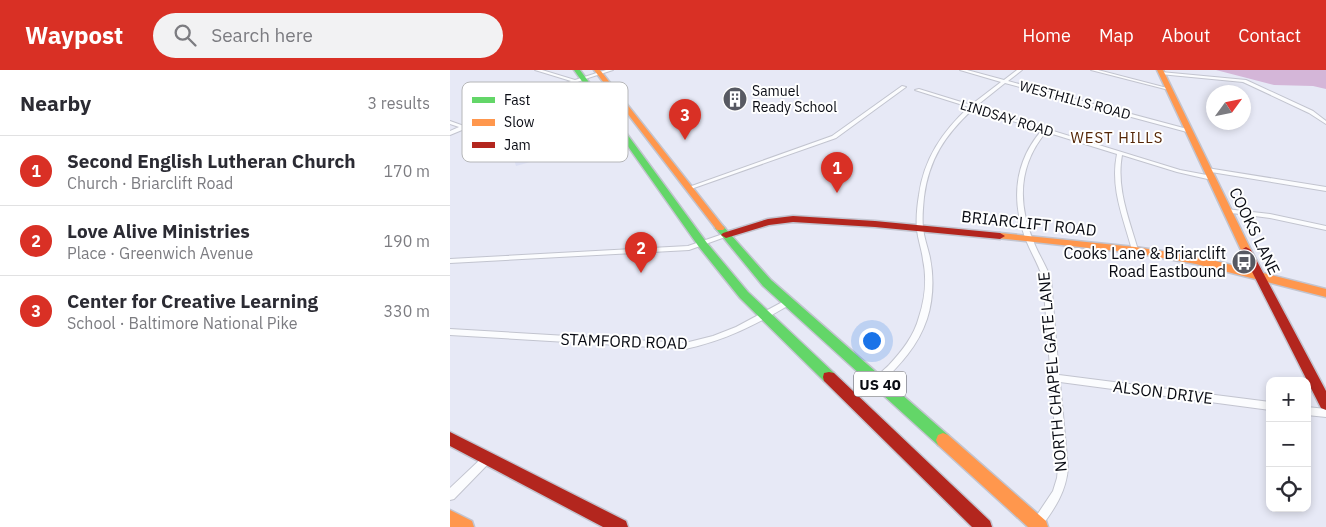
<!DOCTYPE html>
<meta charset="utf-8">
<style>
body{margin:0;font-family:"IBM Plex Sans",sans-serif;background:#f2f2f3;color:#2b2b33}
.controls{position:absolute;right:15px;bottom:15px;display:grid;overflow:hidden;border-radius:10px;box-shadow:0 2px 8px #0003}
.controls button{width:45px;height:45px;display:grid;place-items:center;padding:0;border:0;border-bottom:1px solid #e1e1e2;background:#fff;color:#2b2b33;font:25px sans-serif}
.compass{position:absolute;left:756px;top:15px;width:45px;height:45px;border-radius:50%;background:#fff;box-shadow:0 2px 8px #0003;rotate:57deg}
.you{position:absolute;left:421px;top:270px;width:18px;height:18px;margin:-12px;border:4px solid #fff;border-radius:50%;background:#1a73e8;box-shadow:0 0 0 8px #1a73e833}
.badge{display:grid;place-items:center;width:32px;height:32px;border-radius:50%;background:#d93025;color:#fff;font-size:16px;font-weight:700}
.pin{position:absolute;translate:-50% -41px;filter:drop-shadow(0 1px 2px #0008)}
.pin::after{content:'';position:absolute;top:26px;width:18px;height:15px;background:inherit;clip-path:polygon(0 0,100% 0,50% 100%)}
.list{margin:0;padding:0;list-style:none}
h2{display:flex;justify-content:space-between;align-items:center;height:65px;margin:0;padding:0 20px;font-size:21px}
h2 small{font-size:16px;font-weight:400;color:#7c7c81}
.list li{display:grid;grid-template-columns:32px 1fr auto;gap:15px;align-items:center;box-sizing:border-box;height:70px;padding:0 20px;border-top:1px solid #e1e1e2}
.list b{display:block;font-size:19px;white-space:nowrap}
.list p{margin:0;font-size:16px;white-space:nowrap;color:#7c7c81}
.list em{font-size:16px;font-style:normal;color:#7c7c81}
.icon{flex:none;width:28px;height:28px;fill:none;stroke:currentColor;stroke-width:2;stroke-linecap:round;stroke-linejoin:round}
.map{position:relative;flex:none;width:876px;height:457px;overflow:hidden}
header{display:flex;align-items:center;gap:30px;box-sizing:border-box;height:70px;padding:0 25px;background:#d93025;color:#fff}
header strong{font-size:24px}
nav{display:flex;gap:28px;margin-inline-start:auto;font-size:18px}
.search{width:350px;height:45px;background:#f2f2f3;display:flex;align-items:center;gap:12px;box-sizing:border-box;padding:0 18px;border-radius:28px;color:#7c7c81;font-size:19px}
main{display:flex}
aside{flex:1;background:#fff}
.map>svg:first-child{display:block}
.built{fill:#dbdff3}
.forest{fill:#d4b6d8}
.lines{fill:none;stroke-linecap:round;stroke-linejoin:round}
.street-casing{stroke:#c2c4cf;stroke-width:2}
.fast-casing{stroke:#c2c4cf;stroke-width:3}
.slow-casing{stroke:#c2c4cf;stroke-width:3}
.jam-casing{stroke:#c2c4cf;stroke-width:3}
.street{fill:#fbfcfe;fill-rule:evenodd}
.fast{fill:#63d668;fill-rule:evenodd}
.slow{fill:#ff974d;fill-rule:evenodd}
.jam{fill:#b3261e;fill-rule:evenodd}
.labels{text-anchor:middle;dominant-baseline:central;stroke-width:4;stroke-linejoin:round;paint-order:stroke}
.far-poi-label{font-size:14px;fill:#090b13;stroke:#fff;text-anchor:start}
.far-street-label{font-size:14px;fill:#090b13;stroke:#fff}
.far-neighbourhood-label{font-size:15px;letter-spacing:1px;fill:#542606;stroke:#fff}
.shield{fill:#fff;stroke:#53545a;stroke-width:1}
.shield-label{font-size:15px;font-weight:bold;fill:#090b13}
.street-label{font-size:16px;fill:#090b13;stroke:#fff}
.poi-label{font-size:16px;fill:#090b13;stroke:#fff;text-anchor:end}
.key{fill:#fff;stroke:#b5b6b8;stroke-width:1}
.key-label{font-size:14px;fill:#090b13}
</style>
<header>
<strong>Waypost</strong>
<div class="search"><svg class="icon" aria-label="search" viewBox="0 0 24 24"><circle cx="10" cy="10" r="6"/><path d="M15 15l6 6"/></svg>Search here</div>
<nav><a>Home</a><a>Map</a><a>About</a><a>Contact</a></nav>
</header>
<main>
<aside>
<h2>Nearby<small>3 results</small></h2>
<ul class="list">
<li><span class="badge">1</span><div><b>Second English Lutheran Church</b><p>Church · Briarclift Road</p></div><em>170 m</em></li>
<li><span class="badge">2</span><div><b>Love Alive Ministries</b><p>Place · Greenwich Avenue</p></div><em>190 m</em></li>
<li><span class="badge">3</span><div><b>Center for Creative Learning</b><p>School · Baltimore National Pike</p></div><em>330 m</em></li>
</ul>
</aside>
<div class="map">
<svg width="876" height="457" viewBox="0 0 876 457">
<rect width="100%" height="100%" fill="#e7e9f6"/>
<path class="built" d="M 153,51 L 162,64 L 167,68 L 66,96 L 57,65 L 97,55 L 101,63 Z"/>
<path class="forest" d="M 766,0 L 876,0 L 876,19 L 863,16 L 824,15 Z"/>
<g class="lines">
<defs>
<path id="street" d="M 85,0 L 92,0 L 125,10 L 156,0 L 163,0 L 135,9 L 0,65 L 0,61 L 9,57 L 0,54 L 0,51 L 14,56 L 121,11 Z
M 510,0 L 517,0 L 554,10 L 567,0 L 572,0 L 558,11 L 741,60 L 741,62 L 737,62 L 555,13 L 525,37 L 730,100 L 762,106 L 765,108 L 762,110 L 727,102 L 672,85 C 666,118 679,149 688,180 L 685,182 L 682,180 C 673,147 660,118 667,84 L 596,62 C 569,94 567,132 583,170 C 588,184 596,195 601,209 L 609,305 L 820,332 L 820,340 L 610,312 L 618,398 C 616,422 605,438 591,457 L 579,457 L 603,421 L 607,408 L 608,398 L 593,209 C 589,195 581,183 576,170 C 561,131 564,92 592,60 L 523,39 C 495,65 479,89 474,127 C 473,137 472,148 473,158 C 474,168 478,178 480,188 C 484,208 483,230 477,249 C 468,276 450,295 430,314 L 427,315 L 424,314 L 423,311 C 427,305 434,300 439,295 C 452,281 464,266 469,247 C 475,229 477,208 473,190 C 472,180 468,170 467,160 C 466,149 467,137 469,125 C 474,89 492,62 519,37 L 465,20 L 469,19 L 521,35 L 551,12 Z
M 641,0 L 648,0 L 721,19 L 719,20 Z
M 711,2 L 796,10 L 863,41 L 876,51 L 876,54 L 859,43 L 793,12 L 710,4 L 709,3 Z
M 452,16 L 456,17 L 386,68 L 241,119 L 237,119 L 236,118 L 382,66 Z
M 757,98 L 876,117 L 876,121 L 755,101 L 754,100 Z
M 776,139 L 820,144 L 876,156 L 876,160 L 820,148 L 774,142 L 774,140 Z
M 276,163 L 279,165 L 278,166 L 239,180 L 0,193 L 0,189 L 238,176 Z
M 338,229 L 342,232 L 341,234 C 305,255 276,270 235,279 L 0,265 L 0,259 L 235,273 L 263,266 L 286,257 Z
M 857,337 L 876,339 L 876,347 L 857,345 Z
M 38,383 L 41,385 L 43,388 L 41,391 L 4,429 L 0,430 L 0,418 L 35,385 Z"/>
<path id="fast" d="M 124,0 L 130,0 L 257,173 L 298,222 L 384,303 L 385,307 L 384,311 L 379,312 L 374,311 L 290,228 L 249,177 Z
M 270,155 L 273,156 L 321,210 L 498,365 L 500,370 L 498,375 L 493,377 L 488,375 L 313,216 L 267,160 L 265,158 L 267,156 Z"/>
<path id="slow" d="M 144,0 L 150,0 L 273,156 L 275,158 L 273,160 L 267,160 Z
M 707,0 L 713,0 L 801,180 L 800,182 L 796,183 L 791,180 Z
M 550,163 L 685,177 L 746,186 L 876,219 L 876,227 L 746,194 L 685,183 L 547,168 L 545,166 L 547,164 Z
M 493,363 L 498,365 L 596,451 L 598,457 L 578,457 L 488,375 L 486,370 L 488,365 Z
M 0,440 L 22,451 L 24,457 L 0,457 Z"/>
<path id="jam" d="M 343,146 L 425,151 L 550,163 L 555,166 L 550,169 L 425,157 L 343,152 L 319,155 L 276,168 L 271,165 L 273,163 L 318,149 Z
M 796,177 L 801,180 L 876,321 L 876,340 L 871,338 L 791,180 Z
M 379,302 L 384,303 L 540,451 L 542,457 L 522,457 L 374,311 L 373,307 L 374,303 Z
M 0,362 L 176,451 L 178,457 L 153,457 L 0,376 Z"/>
</defs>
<use href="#street" class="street-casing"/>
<use href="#fast" class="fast-casing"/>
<use href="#slow" class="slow-casing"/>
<use href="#jam" class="jam-casing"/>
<use href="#street" class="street"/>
<use href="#fast" class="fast"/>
<use href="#slow" class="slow"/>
<use href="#jam" class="jam"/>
</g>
<defs>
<symbol id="building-disc" viewBox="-11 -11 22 22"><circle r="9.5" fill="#575962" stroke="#fff"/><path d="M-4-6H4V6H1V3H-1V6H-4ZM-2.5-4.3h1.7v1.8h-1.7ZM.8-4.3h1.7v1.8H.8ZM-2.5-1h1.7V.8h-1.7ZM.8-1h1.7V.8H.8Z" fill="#fff"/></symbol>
<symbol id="bus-disc" viewBox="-11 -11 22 22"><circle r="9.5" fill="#575962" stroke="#fff"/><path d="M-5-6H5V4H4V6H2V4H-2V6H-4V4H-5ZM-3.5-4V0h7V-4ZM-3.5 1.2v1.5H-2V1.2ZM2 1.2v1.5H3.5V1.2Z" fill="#fff"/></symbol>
</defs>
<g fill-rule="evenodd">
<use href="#building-disc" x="271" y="15" width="28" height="28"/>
<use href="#bus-disc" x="780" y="178" width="28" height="28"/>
</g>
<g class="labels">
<g class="far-poi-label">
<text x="302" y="21">Samuel<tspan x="302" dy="16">Ready School</tspan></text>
</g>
<g class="far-street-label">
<text transform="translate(625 30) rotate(15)">WESTHILLS ROAD</text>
<text transform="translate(557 48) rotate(17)">LINDSAY ROAD</text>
</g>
<g class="far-neighbourhood-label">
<text x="667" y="67">WEST HILLS</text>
</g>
<rect class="shield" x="404" y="301.5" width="52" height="25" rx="4"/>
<g class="shield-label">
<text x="430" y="314">US 40</text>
</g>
<g class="street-label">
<text transform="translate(579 153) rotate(6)">BRIARCLIFT ROAD</text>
<text transform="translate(805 161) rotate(64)">COOKS LANE</text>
<text transform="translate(174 271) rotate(2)">STAMFORD ROAD</text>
<text transform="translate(602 302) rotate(-95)">NORTH CHAPEL GATE LANE</text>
<text transform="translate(713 322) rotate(7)">ALSON DRIVE</text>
</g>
<g class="poi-label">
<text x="776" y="183">Cooks Lane &amp; Briarclift<tspan x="776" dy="18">Road Eastbound</tspan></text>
</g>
</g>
<rect x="12" y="12" width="166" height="80" rx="8" class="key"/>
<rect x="22" y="27" width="23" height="6" fill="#63d668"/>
<rect x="22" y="49" width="23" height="7" fill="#ff974d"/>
<rect x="22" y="72" width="23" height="6" fill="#b3261e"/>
<g class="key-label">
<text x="54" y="35">Fast</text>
<text x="54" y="57">Slow</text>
<text x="54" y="80">Jam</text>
</g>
</svg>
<div class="controls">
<button>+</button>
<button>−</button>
<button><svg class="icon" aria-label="locate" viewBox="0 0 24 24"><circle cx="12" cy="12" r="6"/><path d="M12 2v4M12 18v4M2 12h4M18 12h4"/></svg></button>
</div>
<svg class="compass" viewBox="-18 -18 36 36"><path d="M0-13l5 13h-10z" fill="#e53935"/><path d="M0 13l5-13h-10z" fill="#7c7c81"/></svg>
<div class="you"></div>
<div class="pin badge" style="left:387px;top:123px">1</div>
<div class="pin badge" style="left:191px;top:203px">2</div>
<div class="pin badge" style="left:235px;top:70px">3</div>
</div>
</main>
